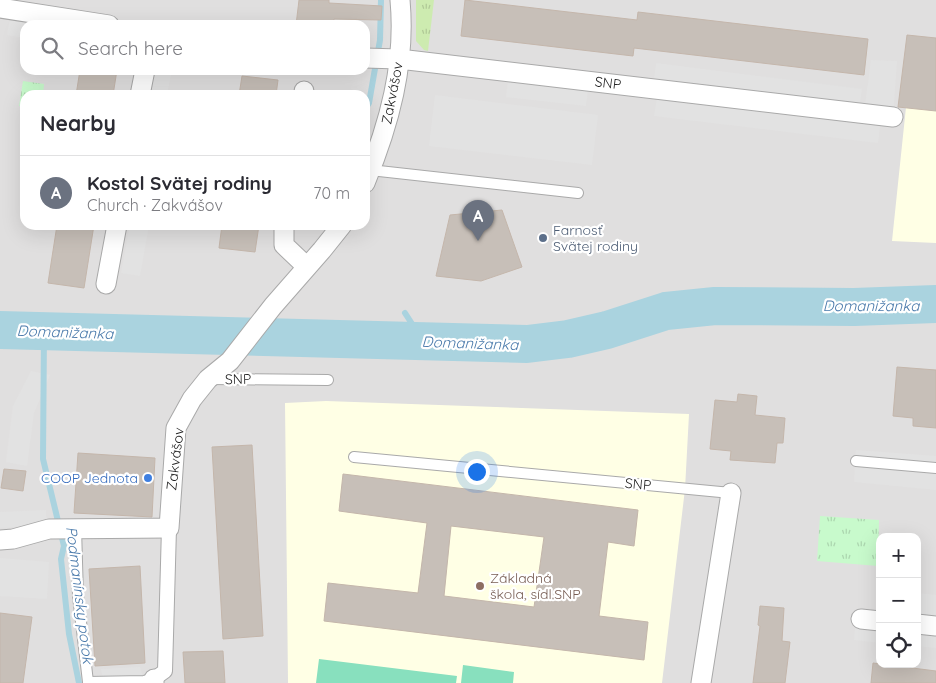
<!DOCTYPE html>
<meta charset="utf-8">
<style>
body{margin:0;font-family:Quicksand,sans-serif;background:#f2f2f3;color:#2b2b33}
.controls{position:absolute;right:15px;bottom:15px;display:grid;overflow:hidden;border-radius:10px;box-shadow:0 5px 20px #0002}
.controls button{width:45px;height:45px;display:grid;place-items:center;padding:0;border:0;border-bottom:1px solid #e1e1e2;background:#fff;color:#2b2b33;font:25px sans-serif}
.you{position:absolute;left:476px;top:471px;width:18px;height:18px;margin:-12px;border:4px solid #fff;border-radius:50%;background:#1a73e8;box-shadow:0 0 0 8px #1a73e833}
.badge{display:grid;place-items:center;width:32px;height:32px;border-radius:50%;background:#d93025;color:#fff;font-size:16px;font-weight:700}
.pin{position:absolute;translate:-50% -41px;filter:drop-shadow(0 1px 2px #0008)}
.pin::after{content:'';position:absolute;top:26px;width:18px;height:15px;background:inherit;clip-path:polygon(0 0,100% 0,50% 100%)}
.list{margin:0;padding:0;list-style:none}
h2{display:flex;justify-content:space-between;align-items:center;height:65px;margin:0;padding:0 20px;font-size:21px}
h2 small{font-size:16px;font-weight:400;color:#7c7c81}
.list li{display:grid;grid-template-columns:32px 1fr auto;gap:15px;align-items:center;box-sizing:border-box;height:75px;padding:0 20px;border-top:1px solid #e1e1e2}
.list b{display:block;font-size:19px;white-space:nowrap}
.list p{margin:0;font-size:16px;white-space:nowrap;color:#7c7c81}
.list em{font-size:16px;font-style:normal;color:#7c7c81}
.icon{flex:none;width:28px;height:28px;fill:none;stroke:currentColor;stroke-width:2;stroke-linecap:round;stroke-linejoin:round}
.map{position:relative;flex:none;width:936px;height:683px;overflow:hidden}
.search{position:absolute;background:#fff;box-shadow:0 5px 20px #0002;left:20px;top:20px;width:350px;height:55px;display:flex;align-items:center;gap:12px;box-sizing:border-box;padding:0 18px;border-radius:15px;color:#7c7c81;font-size:19px}
.panel{position:absolute;background:#fff;box-shadow:0 5px 20px #0002;left:20px;top:90px;width:350px;height:140px;border-radius:15px}
.map>svg:first-child{display:block}
.residential{fill:#e0dfdf;fill-rule:evenodd}
.education{fill:#ffffe5}
.grass{fill:url(#grass-tufts)}
.park{fill:url(#park-tufts)}
.pitch{fill:#88e0be}
.parking{fill:#e2e2e2}
.lines{fill:none;stroke-linecap:round;stroke-linejoin:round}
.stream{stroke:#aad3df;stroke-width:6}
.river{stroke:#aad3df;stroke-width:38}
.building{fill:#c7bfb8;stroke:#c4b6ab;fill-rule:evenodd}
.service-casing{stroke:#a9a9a9;stroke-width:12}
.pedestrian-casing{stroke:#a9a9a9;stroke-width:16}
.minor-casing{stroke:#a9a9a9;stroke-width:21}
.service{stroke:#fff;stroke-width:10}
.pedestrian{stroke:#fff;stroke-width:14}
.minor{stroke:#fff;stroke-width:19}
.service-dot{fill:#5c6f8a;stroke:#fff;stroke-width:2}
.shop-dot{fill:#3f7fe0;stroke:#fff;stroke-width:2}
.education-dot{fill:#8d6e63;stroke:#fff;stroke-width:2}
.labels{text-anchor:middle;dominant-baseline:central;stroke-width:4.5;stroke-linejoin:round;paint-order:stroke}
.street-label{font-size:14px;fill:#222;stroke:#fff}
.service-label{font-size:14px;fill:#4e5e75;stroke:#fff;text-anchor:start}
.shop-label{font-size:14px;fill:#366cbe;stroke:#fff;text-anchor:end}
.education-label{font-size:14px;fill:#785e54;stroke:#fff;text-anchor:start}
.water-label{font-size:15px;font-style:italic;fill:#4a7aab;stroke:#fff}
</style>
<div class="map">
<svg width="936" height="683" viewBox="0 0 936 683">
<defs>
<pattern id="grass-tufts" width="24" height="20" patternUnits="userSpaceOnUse" patternTransform="scale(1.25)"><rect width="24" height="20" fill="#cdebb0"/><path d="M3 7l-1-3M5 7V3M7 7l1-3M15 17l-1-3M17 17v-4M19 17l1-3" fill="none" stroke="#b0c997"/></pattern>
<pattern id="park-tufts" width="24" height="20" patternUnits="userSpaceOnUse" patternTransform="scale(1.25)"><rect width="24" height="20" fill="#c8facc"/><path d="M3 7l-1-3M5 7V3M7 7l1-3M15 17l-1-3M17 17v-4M19 17l1-3" fill="none" stroke="#acd6af"/></pattern>
</defs>
<rect width="100%" height="100%" fill="#f2efe9"/>
<path class="residential" d="M 0,0 L 936,0 L 936,683 L 0,683 ZM 25,25 L 365,25 L 365,70 L 25,70 ZM 25,95 L 365,95 L 365,225 L 25,225 ZM 880,537 L 917,537 L 917,664 L 880,664 Z"/>
<path class="education" d="M 906,107 L 936,111 L 936,243 L 892,241 Z
M 326,401 L 689,414 L 685,489 L 662,683 L 288,683 L 285,403 Z"/>
<path class="grass" d="M 416,0 L 434,0 L 428,51 L 424,50 L 416,41 Z"/>
<path class="park" d="M 23,81 L 44,84 L 43,95 L 25,95 L 25,107 L 19,106 Z
M 820,516 L 879,520 L 878,566 L 817,561 Z"/>
<path class="pitch" d="M 319,659 L 457,676 L 456,683 L 316,683 Z
M 463,665 L 514,672 L 513,683 L 461,683 Z"/>
<path class="parking" d="M 10,19 L 50,25 L 25,25 L 25,38 L 7,35 Z
M 871,60 L 897,61 L 893,117 L 864,113 Z
M 656,63 L 862,89 L 860,104 L 654,78 Z
M 155,70 L 172,70 L 167,95 L 150,95 Z
M 508,81 L 588,91 L 586,106 L 506,97 Z
M 435,95 L 598,115 L 592,165 L 429,146 Z
M 657,98 L 880,126 L 878,143 L 654,116 Z
M 130,225 L 149,225 L 140,276 L 121,273 Z
M 31,371 L 50,375 L 34,413 L 27,466 L 6,462 L 13,406 Z
M 856,450 L 936,456 L 936,490 L 854,482 Z
M 46,510 L 47,525 L 0,528 L 0,512 Z
M 0,558 L 49,562 L 47,599 L 0,596 Z
M 880,589 L 880,643 L 854,640 L 856,618 L 877,620 Z
M 917,593 L 936,595 L 936,648 L 917,646 Z
M 140,667 L 144,681 L 104,683 L 101,669 Z"/>
<g class="lines">
<path class="stream" d="M 365,109 L 369,103 L 380,40 L 381,0
M 405,313 L 423,341
M 44,332 L 43,459 L 64,546 L 61,559 L 69,634 L 79,683"/>
<path class="river" d="M 0,330 L 527,344 L 568,339 L 607,330 L 666,311 L 715,306 L 854,307 L 936,304"/>
</g>
<path class="building" d="M 299,0 L 329,0 L 329,3 L 382,6 L 381,20 L 334,19 L 333,25 L 296,25 Z
M 465,0 L 637,20 L 638,12 L 868,39 L 864,75 L 634,48 L 633,56 L 461,36 Z
M 907,35 L 936,38 L 936,111 L 898,107 Z
M 80,70 L 117,70 L 113,95 L 76,95 Z
M 242,76 L 278,80 L 276,95 L 239,95 Z
M 502,210 L 522,267 L 481,281 L 436,276 L 450,215 Z
M 57,225 L 94,225 L 84,288 L 48,283 Z
M 222,225 L 259,225 L 255,252 L 219,248 Z
M 897,367 L 936,370 L 936,428 L 913,426 L 913,418 L 893,416 Z
M 738,394 L 757,396 L 755,415 L 785,418 L 783,443 L 777,443 L 775,463 L 730,460 L 731,451 L 710,449 L 715,400 L 737,402 Z
M 252,445 L 263,636 L 223,639 L 212,447 Z
M 78,453 L 155,458 L 152,517 L 74,513 Z
M 4,469 L 26,471 L 23,491 L 1,488 Z
M 343,474 L 638,510 L 634,546 L 608,542 L 599,616 L 648,622 L 644,660 L 324,621 L 328,583 L 418,593 L 427,523 L 339,511 ZM 451,526 L 544,537 L 534,607 L 444,596 Z
M 140,566 L 145,663 L 95,666 L 89,569 Z
M 760,606 L 784,608 L 782,641 L 790,642 L 785,683 L 753,683 L 760,626 L 758,625 Z
M 0,613 L 32,617 L 23,683 L 0,683 Z
M 223,651 L 225,683 L 185,683 L 183,652 Z
M 873,663 L 936,671 L 936,683 L 871,683 Z"/>
<g class="lines">
<defs>
<path id="service" d="M 370,170 L 578,193
M 211,379 L 328,380
M 354,457 L 731,493
M 856,461 L 936,468
M 76,528 L 78,596 L 88,682 L 144,681 L 154,679"/>
<path id="pedestrian" d="M 154,679 L 165,671 L 169,528"/>
<path id="minor" d="M 0,8 L 109,25
M 365,58 L 399,59 L 893,117
M 140,95 L 145,70
M 304,95 L 304,91
M 365,183 C 389,125 406,64 400,0
M 284,225 L 284,245 L 307,267
M 106,284 L 117,225
M 0,540 L 13,539 L 49,529 L 169,528 L 176,428 L 192,399 L 208,379 L 230,361 L 273,306 L 322,250 L 342,225
M 861,619 L 880,621
M 917,624 L 936,626
M 154,679 L 154,683
M 701,683 L 731,493"/>
</defs>
<use href="#service" class="service-casing"/>
<use href="#pedestrian" class="pedestrian-casing"/>
<use href="#minor" class="minor-casing"/>
<use href="#service" class="service"/>
<use href="#pedestrian" class="pedestrian"/>
<use href="#minor" class="minor"/>
</g>
<circle class="service-dot" cx="543" cy="238" r="5"/>
<circle class="shop-dot" cx="148" cy="478" r="5"/>
<circle class="education-dot" cx="480" cy="586" r="5"/>
<g class="labels">
<g class="street-label">
<text transform="translate(608 83) rotate(7)">SNP</text>
<text transform="translate(392 93) rotate(-79)">Zakvášov</text>
<text transform="translate(238 379) rotate(-1)">SNP</text>
<text transform="translate(175 459) rotate(-83)">Zakvášov</text>
<text transform="translate(638 484) rotate(5)">SNP</text>
</g>
<g class="service-label">
<text x="553" y="230">Farnosť<tspan x="553" dy="16">Svätej rodiny</tspan></text>
</g>
<g class="shop-label">
<text x="138" y="478">COOP Jednota</text>
</g>
<g class="education-label">
<text x="490" y="578">Základná<tspan x="490" dy="16">škola, sídl.SNP</tspan></text>
</g>
<g class="water-label">
<text x="871" y="305">Domanižanka</text>
<text transform="translate(65 332) rotate(2)">Domanižanka</text>
<text transform="translate(470 343) rotate(2)">Domanižanka</text>
<text transform="translate(80 595) rotate(83)">Podmanínsky potok</text>
</g>
</g>
</svg>
<div class="controls">
<button>+</button>
<button>−</button>
<button><svg class="icon" aria-label="locate" viewBox="0 0 24 24"><circle cx="12" cy="12" r="6"/><path d="M12 2v4M12 18v4M2 12h4M18 12h4"/></svg></button>
</div>
<div class="you"></div>
<div class="pin badge" style="left:478px;top:241px;background:#6b7280">A</div>
<div class="search"><svg class="icon" aria-label="search" viewBox="0 0 24 24"><circle cx="10" cy="10" r="6"/><path d="M15 15l6 6"/></svg>Search here</div>
<section class="panel">
<h2>Nearby<small></small></h2>
<ul class="list">
<li><span class="badge" style="background:#6b7280">A</span><div><b>Kostol Svätej rodiny</b><p>Church · Zakvášov</p></div><em>70 m</em></li>
</ul>
</section>
</div>
